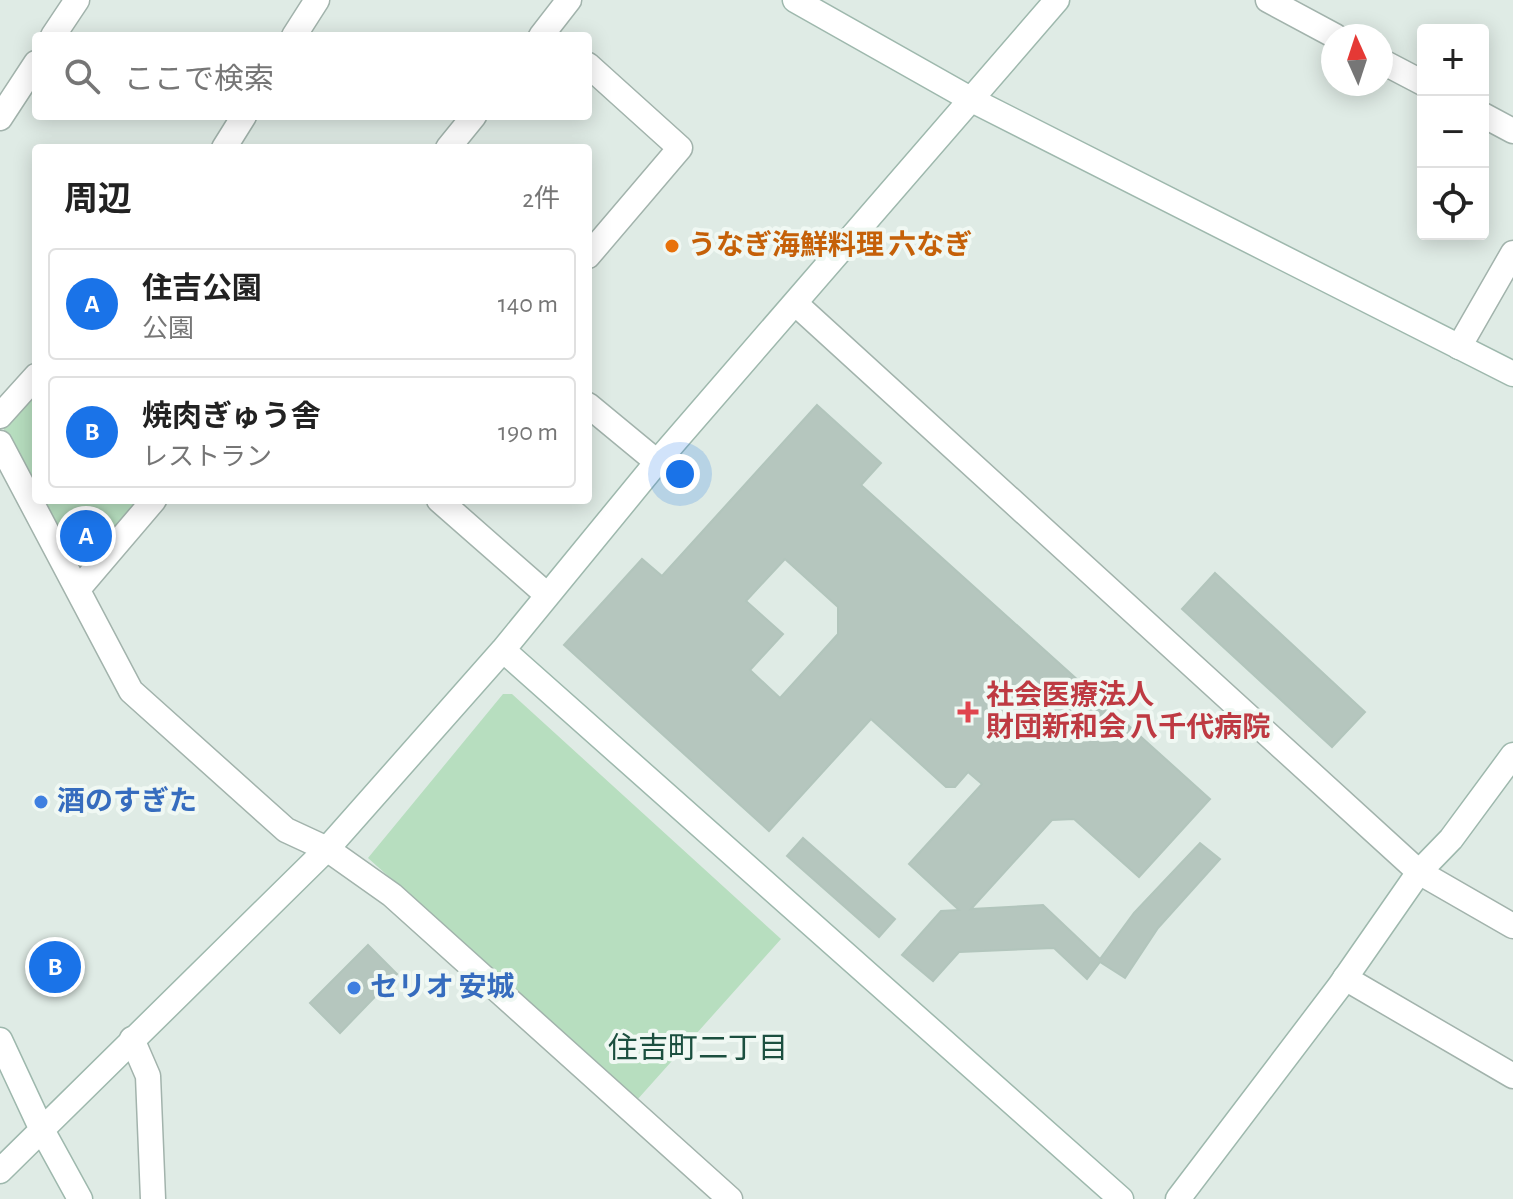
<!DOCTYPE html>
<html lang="ja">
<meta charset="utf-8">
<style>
body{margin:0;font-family:"Alegreya Sans","Noto Sans JP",sans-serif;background:#f6f6f6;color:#222}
.controls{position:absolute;right:24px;top:24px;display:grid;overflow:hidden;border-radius:8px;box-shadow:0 4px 20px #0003}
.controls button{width:72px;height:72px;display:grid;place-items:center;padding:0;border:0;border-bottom:2px solid #e0e0e0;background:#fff;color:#222;font:40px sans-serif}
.compass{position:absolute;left:1321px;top:24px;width:72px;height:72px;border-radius:50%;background:#fff;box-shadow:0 4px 20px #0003;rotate:357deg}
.you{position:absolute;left:680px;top:474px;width:28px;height:28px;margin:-20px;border:6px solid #fff;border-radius:50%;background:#1a73e8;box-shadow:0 0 0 12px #1a73e833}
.badge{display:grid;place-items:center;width:52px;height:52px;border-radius:50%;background:#1a73e8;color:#fff;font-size:26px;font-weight:700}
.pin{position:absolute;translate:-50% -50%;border:4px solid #fff;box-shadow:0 2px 8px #0006}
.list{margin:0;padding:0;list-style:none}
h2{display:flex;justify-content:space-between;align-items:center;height:104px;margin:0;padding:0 32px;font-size:34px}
h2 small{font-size:26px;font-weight:400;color:#767676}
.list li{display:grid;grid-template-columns:52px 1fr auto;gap:24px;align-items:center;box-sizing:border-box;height:112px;margin:0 16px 16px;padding:0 16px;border:2px solid #e0e0e0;border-radius:8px}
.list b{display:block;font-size:30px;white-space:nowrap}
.list p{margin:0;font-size:26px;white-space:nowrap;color:#767676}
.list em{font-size:26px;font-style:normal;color:#767676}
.icon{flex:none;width:44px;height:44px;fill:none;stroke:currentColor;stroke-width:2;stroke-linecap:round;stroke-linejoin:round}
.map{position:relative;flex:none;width:1513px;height:1199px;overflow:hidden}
.search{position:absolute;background:#fff;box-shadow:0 4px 20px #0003;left:32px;top:32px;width:560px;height:88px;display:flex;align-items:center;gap:20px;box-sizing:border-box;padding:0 28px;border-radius:8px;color:#767676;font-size:30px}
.panel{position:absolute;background:#fff;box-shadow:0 4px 20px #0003;left:32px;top:144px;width:560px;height:360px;border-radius:8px}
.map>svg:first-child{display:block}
.green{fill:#b7debf}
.building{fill:#b5c6be;stroke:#b2c5bc;stroke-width:2;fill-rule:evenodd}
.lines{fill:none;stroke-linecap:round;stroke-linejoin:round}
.street-casing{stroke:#a2b3ac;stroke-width:27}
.secondary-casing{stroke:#9eb8ad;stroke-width:27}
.street{stroke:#fff;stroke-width:24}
.secondary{stroke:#fff;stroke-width:24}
.food-dot{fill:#e8710a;stroke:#f0f8f3;stroke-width:3}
.health-dot{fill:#e0444e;stroke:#f0f8f3;stroke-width:3}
.shop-dot{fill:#3f7fe0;stroke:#f0f8f3;stroke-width:3}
.labels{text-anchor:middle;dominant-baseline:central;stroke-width:8;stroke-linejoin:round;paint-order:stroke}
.food-label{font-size:28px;font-weight:bold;fill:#c56008;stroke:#f0f8f3;text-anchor:start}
.health-label{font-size:28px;font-weight:bold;fill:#be3a42;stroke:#f0f8f3;text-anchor:start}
.shop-label{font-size:28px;font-weight:bold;fill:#366cbe;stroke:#f0f8f3;text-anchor:start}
.neighbourhood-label{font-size:30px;fill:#1b4f3f;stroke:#f0f8f3}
</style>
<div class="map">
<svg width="1513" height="1199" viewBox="0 0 1513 1199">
<rect width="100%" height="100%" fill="#dfebe5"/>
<path class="green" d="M 36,389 L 36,490 L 2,426 Z
M 42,500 L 143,500 L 81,573 Z
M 503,694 L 512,694 L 781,939 L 637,1100 L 368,858 Z"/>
<path class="building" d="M 817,405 L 881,463 L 861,485 L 1210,799 L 1139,877 L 1074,819 L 1052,820 L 971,909 L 1043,905 L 1100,959 L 1134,913 L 1200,843 L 1220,859 L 1158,928 L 1125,978 L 1100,962 L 1087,979 L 1054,948 L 959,952 L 933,981 L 902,955 L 941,911 L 959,910 L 909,864 L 982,784 L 968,772 L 955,787 L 946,787 L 871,719 L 769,831 L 564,645 L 642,559 L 662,576 ZM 785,559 L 838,607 L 838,634 L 780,698 L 750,670 L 783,634 L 746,601 Z
M 1215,573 L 1365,712 L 1332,747 L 1182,609 Z
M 803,838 L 895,919 L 879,937 L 787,856 Z
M 368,945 L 397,974 L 340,1033 L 310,1003 Z"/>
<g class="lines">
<defs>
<path id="street" d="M 1268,0 L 1335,36
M 53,36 L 77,0
M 294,36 L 317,0
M 541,36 L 569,0
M 1381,61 L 1423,83
M 588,65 L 680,148 L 588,256
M 1483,115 L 1513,131
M 0,118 L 36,63
M 224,148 L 244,116
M 448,148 L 474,116
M 796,304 L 1419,872 L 1513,926
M 1459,347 L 1513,253
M 588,405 L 657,462
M 0,416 L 36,376
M 0,443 L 131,691 L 286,830 L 327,849 L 392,895 L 730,1199
M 439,500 L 546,594
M 79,588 L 154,500
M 1345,978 L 1513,1076
M 132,1039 L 148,1076 L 153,1199"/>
<path id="secondary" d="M 795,0 L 972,100 L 1513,374
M 503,650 L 1121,1199
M 0,1040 L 41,1128 L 80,1199
M 0,1171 L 327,849 L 503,650 L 657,462 L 1057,0
M 1178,1199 L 1339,987 L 1419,872 L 1451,839 L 1513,755"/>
</defs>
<use href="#street" class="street-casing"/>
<use href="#secondary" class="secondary-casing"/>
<use href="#street" class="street"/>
<use href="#secondary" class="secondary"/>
</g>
<circle class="food-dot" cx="672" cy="246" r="8"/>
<path class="health-dot" d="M964 700h8v8h8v8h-8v8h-8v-8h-8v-8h8z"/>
<g class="shop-dot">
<circle cx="41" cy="802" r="8"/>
<circle cx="354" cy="988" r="8"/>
</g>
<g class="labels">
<g class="food-label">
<text x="688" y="246">うなぎ海鮮料理 六なぎ</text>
</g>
<g class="health-label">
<text x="986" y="696">社会医療法人<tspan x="986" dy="32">財団新和会 八千代病院</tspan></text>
</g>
<g class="shop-label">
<text x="57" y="802">酒のすぎた</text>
<text x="370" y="988">セリオ 安城</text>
</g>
<g class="neighbourhood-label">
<text x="698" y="1049">住吉町二丁目</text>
</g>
</g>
</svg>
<div class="controls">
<button>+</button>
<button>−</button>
<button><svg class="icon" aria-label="locate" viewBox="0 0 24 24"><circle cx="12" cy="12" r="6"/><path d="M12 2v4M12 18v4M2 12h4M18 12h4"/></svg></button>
</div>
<svg class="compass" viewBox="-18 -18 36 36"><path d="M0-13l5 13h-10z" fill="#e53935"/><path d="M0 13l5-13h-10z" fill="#767676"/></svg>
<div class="you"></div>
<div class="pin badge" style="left:86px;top:536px">A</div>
<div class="pin badge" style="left:55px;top:967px">B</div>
<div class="search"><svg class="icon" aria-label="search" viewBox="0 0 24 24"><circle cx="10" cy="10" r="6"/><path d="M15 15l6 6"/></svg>ここで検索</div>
<section class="panel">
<h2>周辺<small>2件</small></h2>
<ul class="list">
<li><span class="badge">A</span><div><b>住吉公園</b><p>公園</p></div><em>140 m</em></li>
<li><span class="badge">B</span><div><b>焼肉ぎゅう舎</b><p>レストラン</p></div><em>190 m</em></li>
</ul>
</section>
</div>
